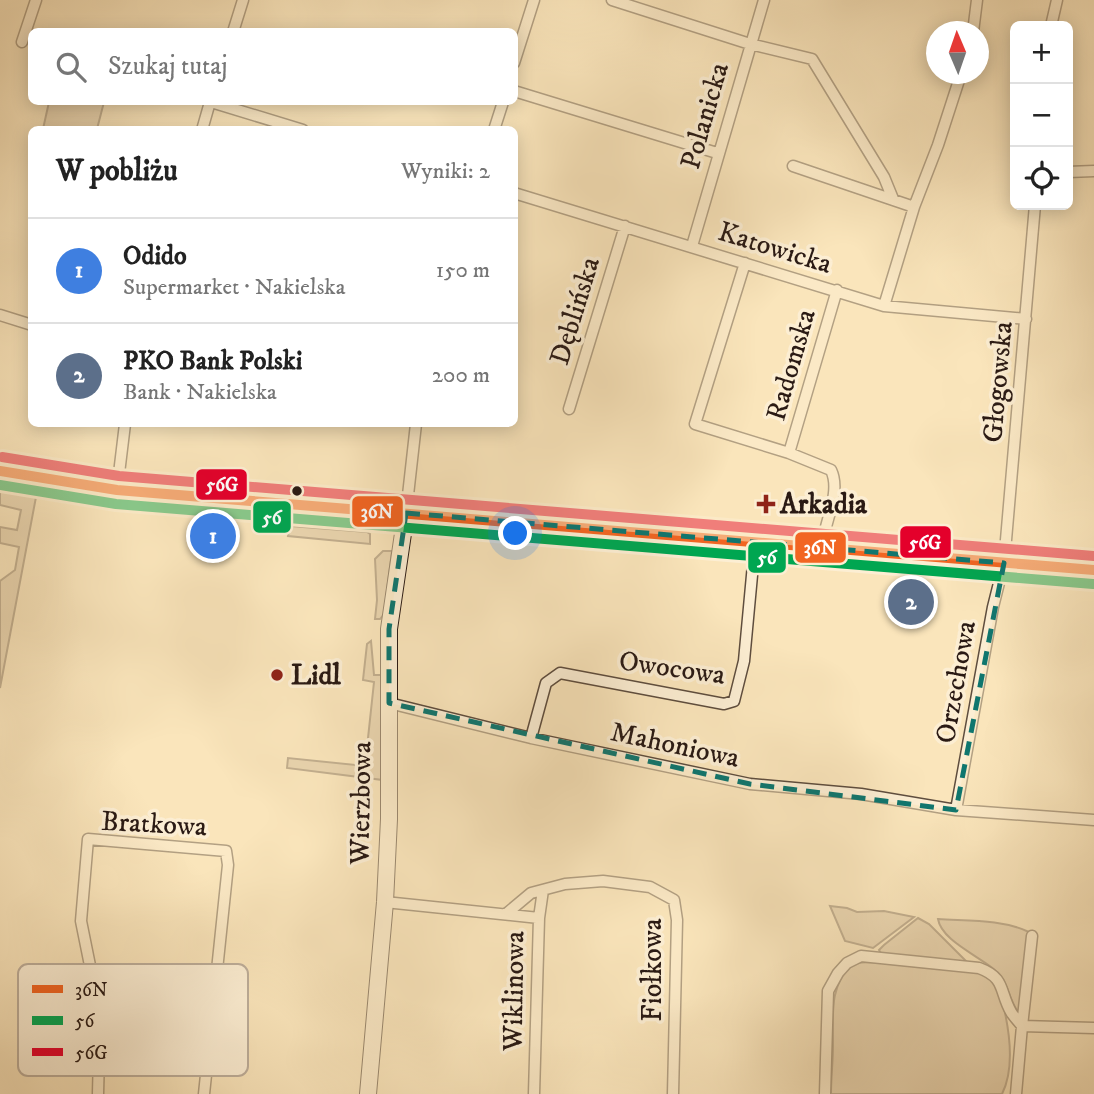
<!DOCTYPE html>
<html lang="pl">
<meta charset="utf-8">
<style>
body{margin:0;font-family:"IM FELL DW Pica",serif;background:#f6f6f6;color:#222}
.controls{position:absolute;right:21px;top:21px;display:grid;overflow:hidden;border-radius:10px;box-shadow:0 4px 18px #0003}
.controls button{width:63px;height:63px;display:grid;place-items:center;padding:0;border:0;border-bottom:2px solid #e0e0e0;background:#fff;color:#222;font:35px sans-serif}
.compass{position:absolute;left:926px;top:21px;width:63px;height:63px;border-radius:50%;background:#fff;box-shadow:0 4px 18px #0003;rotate:358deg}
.you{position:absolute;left:516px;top:534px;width:24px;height:24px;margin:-18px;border:5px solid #fff;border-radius:50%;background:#1a73e8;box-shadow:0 0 0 10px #1a73e833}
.badge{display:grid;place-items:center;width:46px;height:46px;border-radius:50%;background:#0b8043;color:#fff;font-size:23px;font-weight:700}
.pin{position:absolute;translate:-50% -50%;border:4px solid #fff;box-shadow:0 2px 7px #0006}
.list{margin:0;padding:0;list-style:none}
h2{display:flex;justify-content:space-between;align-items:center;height:91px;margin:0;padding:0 28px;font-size:30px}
h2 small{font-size:23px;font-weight:400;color:#767676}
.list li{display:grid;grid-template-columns:46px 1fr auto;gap:21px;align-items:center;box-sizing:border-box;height:105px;padding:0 28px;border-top:2px solid #e0e0e0}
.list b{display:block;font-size:26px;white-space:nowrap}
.list p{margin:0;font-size:23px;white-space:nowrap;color:#767676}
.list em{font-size:23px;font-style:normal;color:#767676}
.icon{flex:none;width:38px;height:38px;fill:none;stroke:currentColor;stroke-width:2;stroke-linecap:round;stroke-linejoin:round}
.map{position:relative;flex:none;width:1094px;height:1094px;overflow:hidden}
.search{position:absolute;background:#fff;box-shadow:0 4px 18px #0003;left:28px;top:28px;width:490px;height:77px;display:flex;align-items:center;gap:18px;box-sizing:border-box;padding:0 24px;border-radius:10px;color:#767676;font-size:26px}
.panel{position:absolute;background:#fff;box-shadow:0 4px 18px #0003;left:28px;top:126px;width:490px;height:301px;border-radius:10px}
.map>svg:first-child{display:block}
.green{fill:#d7c29f;stroke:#806e5a;stroke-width:2}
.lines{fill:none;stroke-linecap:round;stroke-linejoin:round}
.street-casing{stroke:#5e4d3e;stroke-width:13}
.secondary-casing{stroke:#2a1a14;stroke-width:18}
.street{stroke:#fceed3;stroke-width:10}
.secondary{stroke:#fceed3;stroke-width:16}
.bus-1-casing{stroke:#fceed3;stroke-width:16}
.bus-2-casing{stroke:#fceed3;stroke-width:16}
.bus-3-casing{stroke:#fceed3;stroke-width:16}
.bus-1{stroke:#f26522;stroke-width:10}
.bus-2{stroke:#00a651;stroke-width:10}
.bus-3{stroke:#e4002b;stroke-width:10}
.marked{fill:none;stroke:#0f766e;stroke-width:5;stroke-dasharray:14 9;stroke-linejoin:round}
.bus-dot{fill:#2a1a14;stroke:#fceed3;stroke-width:2.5}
.poi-dot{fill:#8f2418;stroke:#fceed3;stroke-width:2.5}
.labels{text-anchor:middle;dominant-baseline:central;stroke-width:7;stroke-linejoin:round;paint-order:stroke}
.street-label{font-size:28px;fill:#2a1a14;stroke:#fceed3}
.poi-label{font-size:28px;font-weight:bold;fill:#2a1a14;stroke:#fceed3;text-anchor:start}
.key{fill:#fceed3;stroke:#bdae9a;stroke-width:2}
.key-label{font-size:19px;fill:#2a1a14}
.line-badge{stroke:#fceed3;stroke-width:2.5}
.badge-label{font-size:19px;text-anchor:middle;font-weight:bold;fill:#fff}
</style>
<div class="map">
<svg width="1094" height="1094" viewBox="0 0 1094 1094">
<rect width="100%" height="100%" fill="#fae5bb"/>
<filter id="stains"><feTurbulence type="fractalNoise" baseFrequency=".00286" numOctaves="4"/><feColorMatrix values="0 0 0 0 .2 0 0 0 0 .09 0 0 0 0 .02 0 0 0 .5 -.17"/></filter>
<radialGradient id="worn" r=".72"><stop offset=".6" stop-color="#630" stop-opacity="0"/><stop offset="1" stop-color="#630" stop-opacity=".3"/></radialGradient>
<path class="green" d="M 49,102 L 104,102 L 97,129 L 43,129 Z
M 0,491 L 36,497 L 0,688 L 0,581 L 15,570 L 19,547 L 0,543 L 0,527 L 17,530 L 21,510 L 0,505 Z
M 290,526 L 367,532 L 370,534 L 370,544 L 288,536 Z
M 383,551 L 392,551 L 384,614 L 380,619 L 375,619 L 377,600 L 375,559 Z
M 371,641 L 374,675 L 382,675 L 383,780 L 287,768 L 288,758 L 365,766 L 374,682 L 363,680 L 367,644 Z
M 830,906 L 847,908 L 857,912 L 884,911 L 914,917 L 873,948 L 845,941 Z
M 918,918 L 929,924 L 968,963 L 882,955 L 879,950 L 884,945 Z
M 938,919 C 967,921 1002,919 1029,932 L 1019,1013 C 1010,1002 1009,988 1002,978 C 991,960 942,944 938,919 Z
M 872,962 L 980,973 L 997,982 C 1007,1015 1018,1062 1002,1094 L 831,1094 C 831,1078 833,1061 833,1045 C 833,1014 829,987 852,963 Z"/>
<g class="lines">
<defs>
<path id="street" d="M 612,0 L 750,44 L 812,59 L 884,177 L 893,199
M 1051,26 L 1057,0
M 233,32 L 243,0
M 973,32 L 977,0
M 22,42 L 36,0
M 514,63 L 534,0
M 514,91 L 717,153
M 211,102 L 303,130
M 202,130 L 210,102
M 494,130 L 503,102
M 793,166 L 914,207
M 1068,172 L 1094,171
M 514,193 L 884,306 L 1026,319
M 692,246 L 764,0
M 745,263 L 695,424 L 789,453 L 831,470 C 842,493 823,524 822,548
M 884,306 L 914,207 L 938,145 L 961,74
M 0,315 L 32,325
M 569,409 L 625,226
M 789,453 L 837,290
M 117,490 L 125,424
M 406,513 L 416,424
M 389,703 L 531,738 L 750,784 L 861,794 L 956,810 L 1094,820
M 531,738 L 546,683 L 560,673 L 724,704 L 734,701 L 744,661 L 755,543
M 956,810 L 993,607 L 1004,563 L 1035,205
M 385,902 L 539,918 L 534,1094
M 506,914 L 531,893 L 565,884 L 603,881 L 650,887 L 674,900 L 677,920 L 673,1094
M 539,918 L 543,890
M 98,1094 L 100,1015 L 81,921 L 88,839 L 226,851 L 228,865 L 204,1094
M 825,1094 L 828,991 L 838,973 L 847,963 L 861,956 L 979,968 C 1006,978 999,991 1011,1012 C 1014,1017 1019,1022 1022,1026 L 1032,936
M 1016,1094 L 1022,1026 L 1094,1028"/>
<path id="secondary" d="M 0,471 L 117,490 L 1094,570
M 368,1094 L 385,902 L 389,819 L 389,629 L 406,513"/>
</defs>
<use href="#street" class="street-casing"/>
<use href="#secondary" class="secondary-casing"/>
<use href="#street" class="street"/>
<use href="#secondary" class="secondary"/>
<defs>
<path id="bus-1" d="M 0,471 L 117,490 L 1094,570"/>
<path id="bus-2" d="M 0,485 L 116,504 L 1093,584"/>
<path id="bus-3" d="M 2,457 L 119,476 L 1094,556"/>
</defs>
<use href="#bus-1" class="bus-1-casing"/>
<use href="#bus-2" class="bus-2-casing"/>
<use href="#bus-3" class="bus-3-casing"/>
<use href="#bus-1" class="bus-1"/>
<use href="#bus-2" class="bus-2"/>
<use href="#bus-3" class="bus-3"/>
</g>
<path d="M0 0H1094V1094H0ZM 406,513 L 1004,563 L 956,810 L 750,784 L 389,703 L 389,629 Z" fill="#fae5bb" fill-opacity=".55" fill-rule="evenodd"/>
<path class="marked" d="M 406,513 L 1004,563 L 956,810 L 750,784 L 389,703 L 389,629 Z"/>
<circle class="bus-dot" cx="297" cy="491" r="6"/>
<g class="poi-dot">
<path d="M762.5 493.5h7v7h7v7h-7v7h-7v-7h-7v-7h7z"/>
<circle cx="277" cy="675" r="7"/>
</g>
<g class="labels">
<g class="street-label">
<text transform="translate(705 116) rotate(-74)">Polanicka</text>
<text transform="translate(775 248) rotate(17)">Katowicka</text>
<text transform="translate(575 311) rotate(-73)">Dęblińska</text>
<text transform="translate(791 365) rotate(-74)">Radomska</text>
<text transform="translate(998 382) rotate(-85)">Głogowska</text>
<text transform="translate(672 668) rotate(8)">Owocowa</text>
<text transform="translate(956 682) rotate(-80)">Orzechowa</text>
<text transform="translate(675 745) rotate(12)">Mahoniowa</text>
<text transform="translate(361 803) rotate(-89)">Wierzbowa</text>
<text transform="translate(154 824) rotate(3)">Bratkowa</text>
<text transform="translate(652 970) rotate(-90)">Fiołkowa</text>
<text transform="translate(514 991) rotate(-89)">Wiklinowa</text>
</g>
<g class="poi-label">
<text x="780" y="504">Arkadia</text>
<text x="291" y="675">Lidl</text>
</g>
</g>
<rect x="18" y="964" width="230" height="112" rx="10" class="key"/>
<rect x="32" y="985" width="31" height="8" fill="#f26522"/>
<rect x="32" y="1016" width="31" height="9" fill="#00a651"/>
<rect x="32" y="1048" width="31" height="8" fill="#e4002b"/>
<g class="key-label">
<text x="75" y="996">36N</text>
<text x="75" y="1027">56</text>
<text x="75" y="1059">56G</text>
</g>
<g class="line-badge">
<rect x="195" y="468" width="53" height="33" rx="7" fill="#e4002b"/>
<rect x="351" y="495" width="53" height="33" rx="7" fill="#f26522"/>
<rect x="252" y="500" width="40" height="34" rx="7" fill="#00a651"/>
<rect x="899" y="525" width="53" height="34" rx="7" fill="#e4002b"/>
<rect x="794" y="531" width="53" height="33" rx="7" fill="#f26522"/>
<rect x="747" y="541" width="40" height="33" rx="7" fill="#00a651"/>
</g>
<g class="badge-label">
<text x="222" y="491">56G</text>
<text x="377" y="518">36N</text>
<text x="272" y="524">56</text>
<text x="925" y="549">56G</text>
<text x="820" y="554">36N</text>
<text x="767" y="564">56</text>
</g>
<rect width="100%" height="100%" filter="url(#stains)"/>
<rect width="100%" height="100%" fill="url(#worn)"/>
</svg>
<div class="controls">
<button>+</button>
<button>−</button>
<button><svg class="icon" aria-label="locate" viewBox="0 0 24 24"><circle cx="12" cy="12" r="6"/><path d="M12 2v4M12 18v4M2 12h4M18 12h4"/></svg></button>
</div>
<svg class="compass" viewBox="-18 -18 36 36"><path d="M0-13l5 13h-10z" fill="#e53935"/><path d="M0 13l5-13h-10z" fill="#767676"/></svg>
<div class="you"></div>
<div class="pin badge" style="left:213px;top:536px;background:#3f7fe0">1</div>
<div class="pin badge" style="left:911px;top:602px;background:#5c6f8a">2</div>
<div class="search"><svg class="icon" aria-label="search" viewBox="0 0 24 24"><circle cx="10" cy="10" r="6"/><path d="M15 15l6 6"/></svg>Szukaj tutaj</div>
<section class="panel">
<h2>W pobliżu<small>Wyniki: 2</small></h2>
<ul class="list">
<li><span class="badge" style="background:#3f7fe0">1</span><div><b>Odido</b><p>Supermarket · Nakielska</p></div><em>150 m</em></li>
<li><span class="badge" style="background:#5c6f8a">2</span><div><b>PKO Bank Polski</b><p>Bank · Nakielska</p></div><em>200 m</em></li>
</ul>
</section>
</div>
